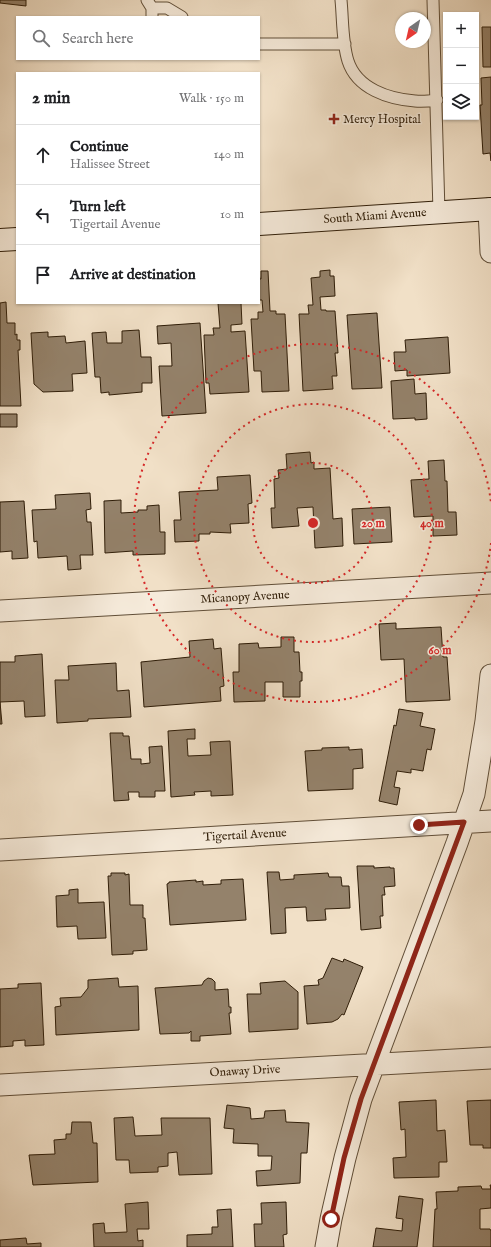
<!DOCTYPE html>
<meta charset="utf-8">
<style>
body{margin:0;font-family:"IM FELL English",serif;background:#f2f2f2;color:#202124}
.controls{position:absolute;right:12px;top:12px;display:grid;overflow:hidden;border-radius:0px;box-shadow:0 1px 3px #0004}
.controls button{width:36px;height:36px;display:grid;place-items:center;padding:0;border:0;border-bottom:1px solid #e0e0e0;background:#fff;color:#202124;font:20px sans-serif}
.compass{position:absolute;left:395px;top:12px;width:36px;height:36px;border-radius:50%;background:#fff;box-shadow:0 1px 3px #0004;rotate:214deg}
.stop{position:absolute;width:12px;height:12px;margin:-9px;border:3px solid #8f2418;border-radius:50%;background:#fff}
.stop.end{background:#8f2418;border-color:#fff;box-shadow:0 1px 4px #0008}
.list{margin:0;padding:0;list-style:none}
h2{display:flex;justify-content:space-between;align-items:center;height:52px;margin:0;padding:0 16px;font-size:17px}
h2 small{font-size:13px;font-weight:400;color:#757577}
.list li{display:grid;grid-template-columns:26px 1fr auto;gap:12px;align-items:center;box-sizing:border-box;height:60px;padding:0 16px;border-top:1px solid #e0e0e0}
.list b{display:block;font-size:15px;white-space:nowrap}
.list p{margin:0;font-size:13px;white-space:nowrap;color:#757577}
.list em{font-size:13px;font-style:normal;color:#757577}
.icon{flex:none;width:22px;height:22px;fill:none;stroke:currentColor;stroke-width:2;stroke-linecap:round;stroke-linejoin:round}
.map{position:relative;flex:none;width:491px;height:1247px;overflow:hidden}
.search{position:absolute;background:#fff;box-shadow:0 1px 3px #0004;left:16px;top:16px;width:244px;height:44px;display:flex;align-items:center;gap:10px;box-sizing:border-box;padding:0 14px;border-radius:0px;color:#757577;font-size:15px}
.panel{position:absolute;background:#fff;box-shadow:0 1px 3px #0004;left:16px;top:72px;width:244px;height:232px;border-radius:0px}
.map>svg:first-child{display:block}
.building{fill:#94826b;stroke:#2f1d08}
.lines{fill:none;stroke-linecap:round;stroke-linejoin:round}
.service-casing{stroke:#604e38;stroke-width:13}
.minor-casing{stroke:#604e38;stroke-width:23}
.secondary-casing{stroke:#2f1d08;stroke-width:24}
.service{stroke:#f6ebdb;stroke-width:11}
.minor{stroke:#f6ebdb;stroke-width:21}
.secondary{stroke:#f6ebdb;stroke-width:22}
.route{stroke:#8f2418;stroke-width:5}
.ring{fill:none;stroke:#d62828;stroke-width:2;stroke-dasharray:2 4}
.poi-dot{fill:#8f2418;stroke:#f6ebdb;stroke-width:1.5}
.labels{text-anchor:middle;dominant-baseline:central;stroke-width:3;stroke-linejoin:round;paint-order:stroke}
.poi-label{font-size:12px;fill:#2f1d08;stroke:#f6ebdb;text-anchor:start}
.street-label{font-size:12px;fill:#2f1d08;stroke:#f6ebdb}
.centre{fill:#d62828;stroke:#f6ebdb;stroke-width:2}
.ring-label{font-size:12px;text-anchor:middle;font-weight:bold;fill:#d62828;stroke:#f6ebdb;stroke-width:3;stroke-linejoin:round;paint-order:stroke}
</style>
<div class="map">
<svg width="491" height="1247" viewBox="0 0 491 1247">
<rect width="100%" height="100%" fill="#f1e0c7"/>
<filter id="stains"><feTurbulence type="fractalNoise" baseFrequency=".005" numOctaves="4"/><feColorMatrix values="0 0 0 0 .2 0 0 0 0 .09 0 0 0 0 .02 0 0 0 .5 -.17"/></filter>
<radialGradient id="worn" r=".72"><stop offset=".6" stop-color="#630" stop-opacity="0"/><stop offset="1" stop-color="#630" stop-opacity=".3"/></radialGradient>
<path class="building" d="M 0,0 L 26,0 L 26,6 L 0,3 Z
M 482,27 L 491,27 L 491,67 L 483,67 Z
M 491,77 L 491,161 L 490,153 L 483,154 L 480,105 L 482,105 L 481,78 Z
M 330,270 L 330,276 L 334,276 L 335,296 L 320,297 L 321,310 L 326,310 L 326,311 L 335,311 L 338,353 L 335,353 L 337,376 L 332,376 L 333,389 L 303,391 L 299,314 L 309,314 L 308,305 L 313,305 L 311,278 L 320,277 L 320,271 Z
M 261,271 L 268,271 L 270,311 L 276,311 L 276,314 L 285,314 L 289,391 L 262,392 L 261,371 L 254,371 L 251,319 L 258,319 L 258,312 L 263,312 L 262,300 L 259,300 L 259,273 L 260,279 L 261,279 Z
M 6,302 L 7,323 L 15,323 L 15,335 L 17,334 L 17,340 L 20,340 L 20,350 L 18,350 L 21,406 L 0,406 L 0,303 Z
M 218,303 L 241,303 L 242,324 L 231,325 L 231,332 L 245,331 L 249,392 L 210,394 L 209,383 L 206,383 L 204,335 L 214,335 L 213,328 L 220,328 Z
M 377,313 L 382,388 L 352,389 L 347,315 Z
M 200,323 L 206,413 L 162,416 L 159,366 L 172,366 L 171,343 L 158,344 L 157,326 Z
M 139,330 L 141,357 L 151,357 L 152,383 L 142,383 L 142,392 L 109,395 L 109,392 L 101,393 L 100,377 L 95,377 L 92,333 L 106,332 L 107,343 L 122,343 L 122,331 Z
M 48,332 L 48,337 L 65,336 L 66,343 L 85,341 L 87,373 L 72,374 L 73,391 L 43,392 L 34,384 L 31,333 Z
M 448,337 L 450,373 L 407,376 L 407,370 L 395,371 L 394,352 L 406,352 L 405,340 Z
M 414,379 L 415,394 L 426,393 L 427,419 L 415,420 L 415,418 L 393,419 L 391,381 Z
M 0,414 L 17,414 L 17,427 L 0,427 Z
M 310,452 L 311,463 L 314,462 L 314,469 L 330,468 L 333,519 L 342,518 L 343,546 L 315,548 L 313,507 L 297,508 L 299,526 L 272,528 L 271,508 L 275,508 L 274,479 L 279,478 L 278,470 L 287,469 L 286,454 Z
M 444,460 L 445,481 L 447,481 L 448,512 L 456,512 L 457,535 L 433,536 L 433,516 L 414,517 L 411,480 L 429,479 L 428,461 Z
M 250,475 L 252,503 L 248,504 L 249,523 L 230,524 L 231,533 L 210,532 L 210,534 L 199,534 L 199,541 L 175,542 L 174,520 L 181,520 L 179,492 L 218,490 L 217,477 Z
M 90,493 L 91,509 L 86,510 L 87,522 L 91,522 L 93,555 L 80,555 L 81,569 L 68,570 L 67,556 L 38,558 L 37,541 L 34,542 L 32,510 L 56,509 L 55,495 Z
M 121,500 L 121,513 L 138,512 L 138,510 L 147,510 L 147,506 L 159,505 L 160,532 L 165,532 L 165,554 L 133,555 L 133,551 L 105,553 L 104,501 Z
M 24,501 L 28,558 L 12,559 L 12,551 L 0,552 L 0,502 Z
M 390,507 L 392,542 L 354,544 L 352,509 Z
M 396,623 L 396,629 L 441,627 L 443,657 L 447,657 L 450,700 L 406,702 L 404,659 L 381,660 L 379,624 Z
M 281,637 L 294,637 L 294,652 L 299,652 L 300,672 L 302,672 L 302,681 L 300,681 L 300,697 L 283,697 L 283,682 L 265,682 L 265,701 L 234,702 L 233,672 L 239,672 L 239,644 L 258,643 L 259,648 L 281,647 Z
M 213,639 L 214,649 L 221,648 L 224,686 L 220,687 L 221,701 L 144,707 L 141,662 L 190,657 L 189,641 Z
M 42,654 L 45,716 L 25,717 L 24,701 L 0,702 L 2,724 L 0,724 L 0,662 L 15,662 L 15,656 Z
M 116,663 L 117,691 L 129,690 L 131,717 L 88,719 L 88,721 L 57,723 L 55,680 L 69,680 L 68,666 Z
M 399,709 L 423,713 L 420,726 L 435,729 L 431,750 L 427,749 L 423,771 L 411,769 L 411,773 L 397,771 L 394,787 L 400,788 L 397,805 L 379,801 L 394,725 L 396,726 Z
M 195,729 L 195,739 L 187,739 L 188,756 L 211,755 L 210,742 L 230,741 L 233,795 L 211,796 L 211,791 L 194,792 L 195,795 L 171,797 L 168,731 Z
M 110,733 L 123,733 L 123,736 L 129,736 L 131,759 L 141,759 L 141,764 L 150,763 L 149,747 L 162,746 L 165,791 L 155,791 L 155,797 L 139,797 L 139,792 L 128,792 L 129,800 L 114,801 Z
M 349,747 L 349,750 L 362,749 L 363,768 L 353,769 L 353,789 L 308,791 L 305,751 L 322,750 L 322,748 Z
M 357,866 L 374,866 L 374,868 L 390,867 L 390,868 L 394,868 L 395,886 L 384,887 L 385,895 L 382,895 L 383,916 L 380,916 L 381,928 L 361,930 Z
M 267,872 L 279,872 L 280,880 L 294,879 L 294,875 L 328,873 L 329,877 L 341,877 L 342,886 L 349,886 L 350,908 L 325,909 L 326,920 L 307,921 L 306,907 L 285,908 L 286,933 L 271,934 Z
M 111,873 L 125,873 L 125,875 L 129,874 L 130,905 L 143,905 L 143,918 L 145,918 L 147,950 L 133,951 L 133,954 L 112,955 L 108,876 L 111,876 Z
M 243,879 L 246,920 L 170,925 L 167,884 L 169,883 L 169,882 L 196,880 L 196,882 L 203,881 L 203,885 L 221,884 L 221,880 Z
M 78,889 L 78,903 L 104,902 L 106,938 L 78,939 L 77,926 L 57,927 L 56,896 L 69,895 L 69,890 Z
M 332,958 L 343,962 L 344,959 L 363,967 L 344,1015 L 342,1014 L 338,1019 L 332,1022 L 307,1024 L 304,986 L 319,985 L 318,980 L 323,978 Z
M 118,978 L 119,987 L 138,986 L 139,1030 L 56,1035 L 55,1007 L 61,1006 L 60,998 L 81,997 L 88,988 L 88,980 Z
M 208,978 L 212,979 L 215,982 L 215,990 L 228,989 L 229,1007 L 231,1007 L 231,1013 L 229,1013 L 231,1034 L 200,1036 L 200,1041 L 191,1041 L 191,1031 L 189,1033 L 160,1034 L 155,988 L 202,985 L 204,981 Z
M 285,981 L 298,992 L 298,1029 L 249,1032 L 247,994 L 261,994 L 260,983 Z
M 41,983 L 44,1045 L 25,1046 L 25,1040 L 13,1041 L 13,1046 L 0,1047 L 0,989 L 18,988 L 18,984 Z
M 436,1100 L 437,1131 L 445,1130 L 447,1162 L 439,1162 L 439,1177 L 394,1178 L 393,1158 L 406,1157 L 405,1129 L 401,1130 L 399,1102 Z
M 491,1100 L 491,1148 L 483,1148 L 483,1145 L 470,1145 L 467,1101 Z
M 227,1105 L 250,1108 L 251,1119 L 264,1118 L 265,1111 L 285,1110 L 286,1122 L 309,1123 L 307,1153 L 301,1153 L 300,1183 L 257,1186 L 256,1171 L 271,1170 L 272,1156 L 258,1156 L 258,1144 L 233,1143 L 234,1129 L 224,1128 Z
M 133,1117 L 135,1136 L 162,1135 L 161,1118 L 210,1118 L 212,1174 L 179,1175 L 177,1152 L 168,1153 L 168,1166 L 158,1167 L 158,1172 L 130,1173 L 129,1160 L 116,1160 L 114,1118 Z
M 72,1122 L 91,1122 L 93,1143 L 97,1143 L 98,1182 L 33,1185 L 29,1155 L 55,1154 L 54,1140 L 66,1139 L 66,1134 L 71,1134 Z
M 490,1185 L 491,1185 L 491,1208 L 480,1209 L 480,1229 L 490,1229 L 491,1231 L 491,1247 L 433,1247 L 435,1209 L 437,1209 L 436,1192 L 458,1191 L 458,1187 L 481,1186 L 482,1189 L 491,1189 Z
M 399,1196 L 423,1199 L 417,1247 L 373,1247 L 376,1228 L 402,1231 L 403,1219 L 396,1218 Z
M 148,1202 L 149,1229 L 137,1229 L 138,1241 L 143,1240 L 143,1247 L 94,1247 L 93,1224 L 104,1223 L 105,1233 L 127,1232 L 125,1204 Z
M 286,1202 L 287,1234 L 283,1235 L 284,1247 L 255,1247 L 254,1224 L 262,1224 L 261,1203 Z
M 231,1209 L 233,1247 L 187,1247 L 187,1235 L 212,1234 L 212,1227 L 218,1227 L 217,1210 Z
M 26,1238 L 27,1244 L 41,1243 L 41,1247 L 0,1247 L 0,1240 Z"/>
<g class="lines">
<defs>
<path id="service" d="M 147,0 L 152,8 L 152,17
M 341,0 C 343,20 342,42 348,61 C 357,89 389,99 415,101 C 422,102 430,101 437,100
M 433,0 L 439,212
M 152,8 L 167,8 L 182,17
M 259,44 L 345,44"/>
<path id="minor" d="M 489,209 L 491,252
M 0,611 L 491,583
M 0,850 L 491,821
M 0,1085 L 491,1058
M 326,1247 L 331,1219 L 345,1158 L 361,1099 L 457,843 L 474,794 L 486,721 L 491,675"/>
<path id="secondary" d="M 259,224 L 491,209
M 0,240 L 17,239"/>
</defs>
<use href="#service" class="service-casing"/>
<use href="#minor" class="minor-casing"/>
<use href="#secondary" class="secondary-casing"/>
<use href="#service" class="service"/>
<use href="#minor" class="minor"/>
<use href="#secondary" class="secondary"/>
</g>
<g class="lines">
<path class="route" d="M 331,1219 L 344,1158 L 361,1099 L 464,822 L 419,825"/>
</g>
<g class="ring">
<circle cx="313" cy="523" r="60"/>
<circle cx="313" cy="523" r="119"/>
<path d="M491 543A179 179 0 1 1 491 503"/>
</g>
<path class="poi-dot" d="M332 113h4v4h4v4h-4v4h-4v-4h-4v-4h4z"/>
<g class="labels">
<g class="poi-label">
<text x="343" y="119">Mercy Hospital</text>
</g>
<g class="street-label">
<text transform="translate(375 216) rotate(-4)">South Miami Avenue</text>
<text transform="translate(245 597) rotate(-3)">Micanopy Avenue</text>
<text transform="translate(245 835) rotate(-3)">Tigertail Avenue</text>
<text transform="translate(245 1071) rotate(-3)">Onaway Drive</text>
</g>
</g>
<circle cx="313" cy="523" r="6" class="centre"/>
<g class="ring-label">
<text x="373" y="527">20 m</text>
<text x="432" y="527">40 m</text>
<text x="440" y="654">60 m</text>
</g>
<rect width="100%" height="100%" filter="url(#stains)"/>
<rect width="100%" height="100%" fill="url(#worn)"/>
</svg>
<div class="controls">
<button>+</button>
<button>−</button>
<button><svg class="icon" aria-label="layers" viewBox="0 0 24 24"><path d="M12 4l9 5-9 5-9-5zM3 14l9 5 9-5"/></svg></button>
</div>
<svg class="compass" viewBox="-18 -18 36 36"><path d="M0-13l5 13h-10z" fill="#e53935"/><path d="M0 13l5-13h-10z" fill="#757577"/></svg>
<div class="stop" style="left:331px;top:1219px"></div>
<div class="stop end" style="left:419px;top:825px"></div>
<div class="search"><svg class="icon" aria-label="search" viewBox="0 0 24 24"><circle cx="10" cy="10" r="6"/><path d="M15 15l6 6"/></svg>Search here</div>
<section class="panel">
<h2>2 min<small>Walk · 150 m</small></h2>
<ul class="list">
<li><svg class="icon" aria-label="ahead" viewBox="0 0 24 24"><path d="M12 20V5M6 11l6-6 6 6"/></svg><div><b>Continue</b><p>Halissee Street</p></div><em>140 m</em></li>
<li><svg class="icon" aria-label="left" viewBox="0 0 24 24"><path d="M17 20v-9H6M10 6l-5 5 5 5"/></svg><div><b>Turn left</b><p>Tigertail Avenue</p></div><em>10 m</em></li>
<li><svg class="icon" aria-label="arrive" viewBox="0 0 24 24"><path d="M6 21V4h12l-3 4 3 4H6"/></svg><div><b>Arrive at destination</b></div></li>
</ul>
</section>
</div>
